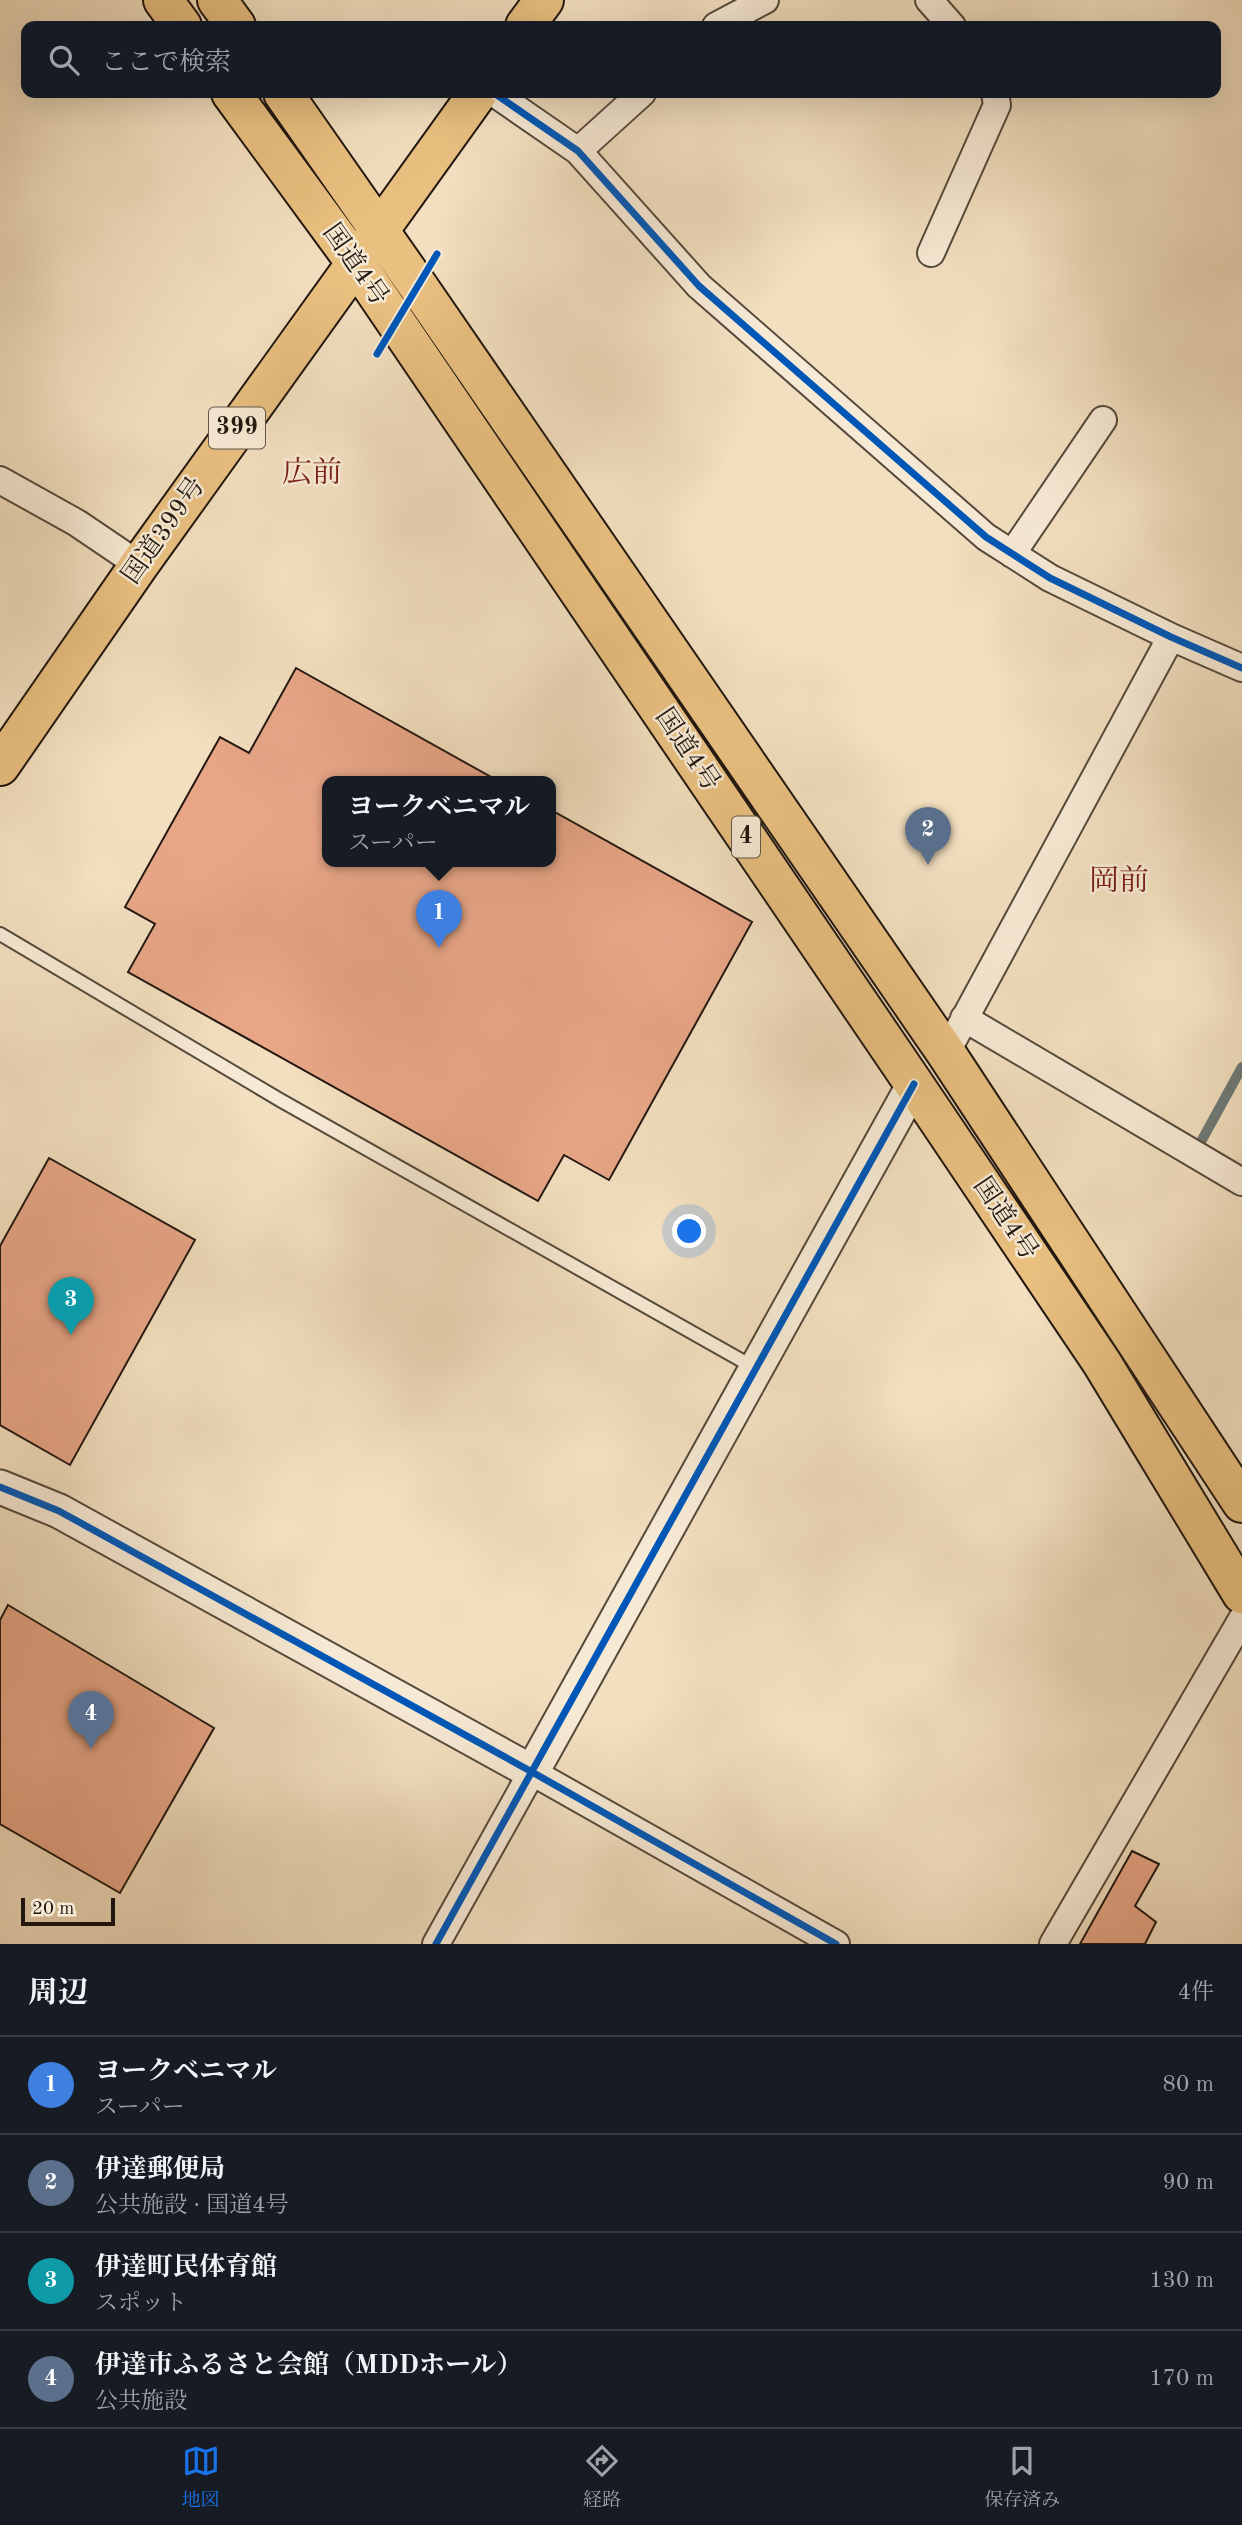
<!DOCTYPE html>
<html lang="ja">
<meta charset="utf-8">
<style>
body{margin:0;font-family:"Old Standard TT","Noto Serif JP",serif;background:#242831;color:#f1f3f6}
.scale{position:absolute;left:21px;bottom:18px;width:94px;box-sizing:border-box;padding-left:7px;border:4px solid #21170f;border-top:0;font-size:19px;line-height:24px;white-space:nowrap;color:#21170f;-webkit-text-stroke:5px #f7ead5;paint-order:stroke}
.you{position:absolute;left:690px;top:1232px;width:24px;height:24px;margin:-18px;border:5px solid #fff;border-radius:50%;background:#1a73e8;box-shadow:0 0 0 10px #1a73e833}
.badge{display:grid;place-items:center;width:46px;height:46px;border-radius:50%;background:#1a73e8;color:#fff;font-size:23px;font-weight:700}
.pin{position:absolute;translate:-50% -58px;filter:drop-shadow(0 2px 4px #0008)}
.pin::after{content:'';position:absolute;top:37px;width:24px;height:21px;background:inherit;clip-path:polygon(0 0,100% 0,50% 100%)}
.popup{position:absolute;left:322px;top:776px;width:234px;height:91px;box-sizing:border-box;display:grid;place-content:center;border-radius:14px;background:#171b24;filter:drop-shadow(0 2px 5px #0005);font-size:23px;white-space:nowrap;color:#9ea1a6}
.popup b{font-size:26px;color:#f1f3f6}
.popup::after{content:'';position:absolute;left:50%;top:100%;margin-left:-14px;border:14px solid transparent;border-top-color:#171b24}
.list{margin:0;padding:0;list-style:none}
h2{display:flex;justify-content:space-between;align-items:center;height:91px;margin:0;padding:0 28px;font-size:30px}
h2 small{font-size:23px;font-weight:400;color:#9ea1a6}
.list li{display:grid;grid-template-columns:46px 1fr auto;gap:21px;align-items:center;box-sizing:border-box;height:98px;padding:0 28px;border-top:2px solid #363941}
.list b{display:block;font-size:26px;white-space:nowrap}
.list p{margin:0;font-size:23px;white-space:nowrap;color:#9ea1a6}
.list em{font-size:23px;font-style:normal;color:#9ea1a6}
.icon{flex:none;width:38px;height:38px;fill:none;stroke:currentColor;stroke-width:2;stroke-linecap:round;stroke-linejoin:round}
.map{position:relative;flex:none;width:1242px;height:1944px;overflow:hidden}
.search{position:absolute;background:#171b24;box-shadow:0 7px 28px #0002;left:21px;right:21px;top:21px;height:77px;display:flex;align-items:center;gap:18px;box-sizing:border-box;padding:0 24px;border-radius:14px;color:#9ea1a6;font-size:26px}
.sheet{height:483px;background:#171b24}
nav{display:flex;justify-content:space-around;align-items:center;box-sizing:border-box;height:98px;border-top:2px solid #363941;background:#171b24;font-size:19px;color:#9ea1a6}
nav a{display:grid;justify-items:center;gap:4px}
nav .on{color:#1a73e8}
.map>svg:first-child{display:block}
.lines{fill:none;stroke-linecap:round;stroke-linejoin:round}
.stream{stroke:#6d7977;stroke-width:10}
.building{fill:#e8a687;stroke:#21170f;stroke-width:2}
.service-casing{stroke:#55493b;stroke-width:16}
.minor-casing{stroke:#55493b;stroke-width:30}
.tertiary-casing{stroke:#55493b;stroke-width:37}
.trunk-casing{stroke:#21170f;stroke-width:42}
.service{stroke:#f7ead5;stroke-width:12}
.minor{stroke:#f7ead5;stroke-width:26}
.tertiary{stroke:#f7ead5;stroke-width:33}
.trunk{stroke:#e9c080;stroke-width:38}
.cycleway-casing{stroke:#f7ead5;stroke-width:11}
.cycleway{stroke:#0057b8;stroke-width:7}
.labels{text-anchor:middle;dominant-baseline:central;stroke-width:5;stroke-linejoin:round;paint-order:stroke}
.shield{fill:#f7ead5;stroke:#61564a;stroke-width:2}
.shield-label{font-size:24px;font-weight:bold;fill:#21170f}
.street-label{font-size:26px;fill:#21170f;stroke:#f7ead5}
.quarter-label{font-size:30px;fill:#7a1f14;stroke:#f7ead5}
</style>
<div class="map">
<svg width="1242" height="1944" viewBox="0 0 1242 1944">
<rect width="100%" height="100%" fill="#f2dfbf"/>
<filter id="stains"><feTurbulence type="fractalNoise" baseFrequency=".00286" numOctaves="4"/><feColorMatrix values="0 0 0 0 .2 0 0 0 0 .09 0 0 0 0 .02 0 0 0 .5 -.17"/></filter>
<radialGradient id="worn" r=".72"><stop offset=".6" stop-color="#630" stop-opacity="0"/><stop offset="1" stop-color="#630" stop-opacity=".3"/></radialGradient>
<g class="lines">
<path class="stream" d="M 1201,1151 L 1197,1149 L 1242,1067"/>
</g>
<path class="building" d="M 296,668 L 500,782 L 327,782 L 327,862 L 551,862 L 551,810 L 752,922 L 609,1180 L 564,1155 L 538,1201 L 128,972 L 155,924 L 125,907 L 220,737 L 249,753 Z
M 49,1158 L 195,1240 L 70,1465 L 0,1425 L 0,1246 Z
M 8,1605 L 214,1728 L 120,1893 L 0,1824 L 0,1620 Z
M 1132,1851 L 1159,1864 L 1135,1906 L 1156,1922 L 1145,1944 L 1080,1944 Z"/>
<g class="lines">
<defs>
<path id="service" d="M 0,934 L 280,1100 L 755,1368"/>
<path id="minor" d="M 929,0 L 952,26
M 716,26 L 765,0
M 494,93 L 578,151 L 699,286 L 986,537 L 1050,578 L 1171,637 L 1242,668
M 578,151 L 642,93
M 931,253 L 997,105 L 995,93
M 0,480 L 77,523 L 139,565
M 1012,554 L 1103,420
M 964,1018 L 1242,1182
M 946,1053 L 1171,637
M 436,1944 L 532,1772 L 836,1944
M 1053,1944 L 1242,1619"/>
<path id="tertiary" d="M 0,1487 L 59,1511 L 532,1772 L 914,1084"/>
<path id="trunk" d="M 163,0 L 182,26
M 217,0 L 236,26
M 525,26 L 544,0
M 231,93 L 355,262 L 914,1084 L 1102,1363 L 1242,1594
M 283,93 L 418,286 L 946,1053 L 1242,1503
M 0,766 L 139,565 L 478,93"/>
</defs>
<use href="#service" class="service-casing"/>
<use href="#minor" class="minor-casing"/>
<use href="#tertiary" class="tertiary-casing"/>
<use href="#trunk" class="trunk-casing"/>
<use href="#service" class="service"/>
<use href="#minor" class="minor"/>
<use href="#tertiary" class="tertiary"/>
<use href="#trunk" class="trunk"/>
<defs>
<path id="cycleway" d="M 494,93 L 578,151 L 699,286 L 986,537 L 1050,578 L 1171,637 L 1242,668
M 377,354 L 437,254
M 0,1487 L 59,1511 L 532,1772 L 836,1944
M 436,1944 L 914,1084"/>
</defs>
<use href="#cycleway" class="cycleway-casing"/>
<use href="#cycleway" class="cycleway"/>
</g>
<g class="labels">
<g class="shield">
<rect x="209" y="407.5" width="56" height="41" rx="5"/>
<rect x="732" y="816.5" width="28" height="41" rx="5"/>
</g>
<g class="shield-label">
<text x="237" y="428">399</text>
<text x="746" y="837">4</text>
</g>
<g class="street-label">
<text transform="translate(355 265) rotate(55)">国道4号</text>
<text transform="translate(164 531) rotate(-55)">国道399号</text>
<text transform="translate(687 750) rotate(56)">国道4号</text>
<text transform="translate(1005 1219) rotate(56)">国道4号</text>
</g>
<g class="quarter-label">
<text x="312" y="474">広前</text>
<text x="1119" y="882">岡前</text>
</g>
</g>
<rect width="100%" height="100%" filter="url(#stains)"/>
<rect width="100%" height="100%" fill="url(#worn)"/>
</svg>
<div class="scale">20 m</div>
<div class="you"></div>
<div class="pin badge" style="left:439px;top:948px;background:#3f7fe0">1</div>
<div class="popup"><b>ヨークベニマル</b>スーパー</div>
<div class="pin badge" style="left:928px;top:865px;background:#5c6f8a">2</div>
<div class="pin badge" style="left:71px;top:1335px;background:#0f9aa8">3</div>
<div class="pin badge" style="left:91px;top:1749px;background:#5c6f8a">4</div>
<div class="search"><svg class="icon" aria-label="search" viewBox="0 0 24 24"><circle cx="10" cy="10" r="6"/><path d="M15 15l6 6"/></svg>ここで検索</div>
</div>
<section class="sheet">
<h2>周辺<small>4件</small></h2>
<ul class="list">
<li><span class="badge" style="background:#3f7fe0">1</span><div><b>ヨークベニマル</b><p>スーパー</p></div><em>80 m</em></li>
<li><span class="badge" style="background:#5c6f8a">2</span><div><b>伊達郵便局</b><p>公共施設 · 国道4号</p></div><em>90 m</em></li>
<li><span class="badge" style="background:#0f9aa8">3</span><div><b>伊達町民体育館</b><p>スポット</p></div><em>130 m</em></li>
<li><span class="badge" style="background:#5c6f8a">4</span><div><b>伊達市ふるさと会館（MDDホール）</b><p>公共施設</p></div><em>170 m</em></li>
</ul>
</section>
<nav>
<a class="on"><svg class="icon" aria-label="map" viewBox="0 0 24 24"><path d="M3 6l6-2 6 2 6-2v14l-6 2-6-2-6 2zM9 4v14M15 6v14"/></svg>地図</a>
<a><svg class="icon" aria-label="directions" viewBox="0 0 24 24"><path d="M12 3l9 9-9 9-9-9zM9 14v-3h6M13 9l2 2-2 2"/></svg>経路</a>
<a><svg class="icon" aria-label="saved" viewBox="0 0 24 24"><path d="M7 4h10v16l-5-4-5 4z"/></svg>保存済み</a>
</nav>
